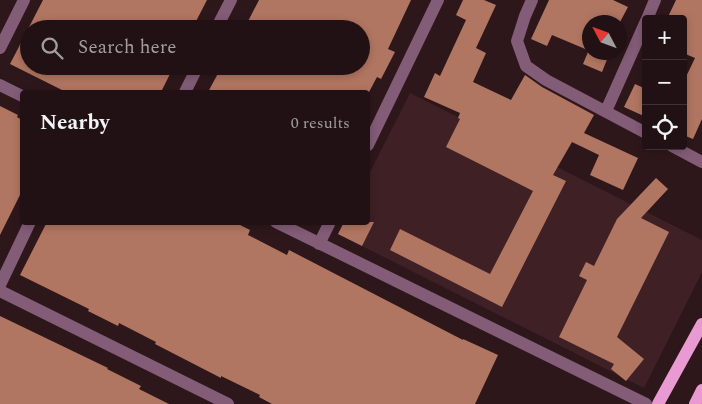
<!DOCTYPE html>
<meta charset="utf-8">
<style>
body{margin:0;font-family:Spectral,serif;background:#2a1a1d;color:#f1f3f6}
.controls{position:absolute;right:15px;top:15px;display:grid;overflow:hidden;border-radius:5px;box-shadow:0 2px 8px #0003}
.controls button{width:45px;height:45px;display:grid;place-items:center;padding:0;border:0;border-bottom:1px solid #3f3134;background:#221114;color:#f1f3f6;font:25px sans-serif}
.compass{position:absolute;left:582px;top:15px;width:45px;height:45px;border-radius:50%;background:#221114;box-shadow:0 2px 8px #0003;rotate:311deg}
.list{margin:0;padding:0;list-style:none}
h2{display:flex;justify-content:space-between;align-items:center;height:65px;margin:0;padding:0 20px;font-size:21px}
h2 small{font-size:16px;font-weight:400;color:#a29da0}
.icon{flex:none;width:28px;height:28px;fill:none;stroke:currentColor;stroke-width:2;stroke-linecap:round;stroke-linejoin:round}
.map{position:relative;flex:none;width:702px;height:404px;overflow:hidden}
.search{position:absolute;background:#221114;box-shadow:0 2px 8px #0003;left:20px;top:20px;width:350px;height:55px;display:flex;align-items:center;gap:12px;box-sizing:border-box;padding:0 18px;border-radius:28px;color:#a29da0;font-size:19px}
.panel{position:absolute;background:#221114;box-shadow:0 2px 8px #0003;left:20px;top:90px;width:350px;height:135px;border-radius:5px}
.map>svg:first-child{display:block}
.built{fill:#3e2025}
.building{fill:#b17661}
.lines{fill:none;stroke-linecap:round;stroke-linejoin:round}
.minor{stroke:#835c77;stroke-width:12}
.major{stroke:#ea9ad2;stroke-width:12}
</style>
<div class="map">
<svg width="702" height="404" viewBox="0 0 702 404">
<rect width="100%" height="100%" fill="#2e171b"/>
<path class="built" d="M 410,93 L 702,240 L 702,272 L 644,388 L 338,234 L 344,223 L 368,222 L 368,176 Z"/>
<path class="building" d="M 43,0 L 207,0 L 192,29 L 29,29 L 29,66 L 84,66 L 94,71 L 97,66 L 174,66 L 161,92 L 66,92 L 10,64 Z
M 259,0 L 411,0 L 388,49 L 395,52 L 381,79 L 377,77 L 369,92 L 208,92 L 222,66 L 361,66 L 361,29 L 244,29 Z
M 463,0 L 484,0 L 496,5 L 476,48 L 486,53 L 473,82 L 511,100 L 525,75 L 542,87 L 594,115 L 584,133 L 638,158 L 623,190 L 590,175 L 599,155 L 572,142 L 553,175 L 566,181 L 502,307 L 390,250 L 400,229 L 490,274 L 533,191 L 446,147 L 460,119 L 458,118 L 460,113 L 424,97 L 435,73 L 440,76 L 466,20 L 456,15 Z
M 549,0 L 613,0 L 628,7 L 620,22 L 590,22 L 590,51 L 552,35 L 547,46 L 531,39 Z
M 676,0 L 702,0 L 702,119 L 693,139 L 683,135 L 683,83 L 695,58 L 683,53 L 683,19 L 667,19 Z
M 588,52 L 610,52 L 602,72 L 583,64 Z
M 635,84 L 646,89 L 646,117 L 624,107 Z
M 0,106 L 18,115 L 17,117 L 22,120 L 22,191 L 0,235 Z
M 656,178 L 668,189 L 641,218 L 669,232 L 617,337 L 644,359 L 626,381 L 611,369 L 614,364 L 559,337 L 587,280 L 579,276 L 586,262 L 594,266 L 617,219 Z
M 47,222 L 234,222 L 250,230 L 248,235 L 287,255 L 289,250 L 463,340 L 463,339 L 498,355 L 475,404 L 272,404 L 259,397 L 260,395 L 221,376 L 221,378 L 155,344 L 156,342 L 119,323 L 118,326 L 88,311 L 89,309 L 20,275 Z
M 344,222 L 374,222 L 362,246 L 338,234 Z
M 0,316 L 108,368 L 107,369 L 141,386 L 139,389 L 169,404 L 0,404 Z"/>
<g class="lines">
<path class="minor" d="M 532,0 L 525,16 L 517,41 L 526,66 L 546,80 L 646,133
M 647,19 L 655,0
M 216,29 L 231,0
M 0,48 L 24,0
M 0,85 L 22,96
M 185,92 L 198,66
M 606,111 L 646,21
M 368,145 L 438,0
M 672,146 L 702,162
M 276,222 L 646,404
M 319,244 L 330,222
M 0,285 L 30,222
M 0,291 L 228,404"/>
<path class="major" d="M 658,404 L 702,324
M 695,404 L 702,390"/>
</g>
</svg>
<div class="controls">
<button>+</button>
<button>−</button>
<button><svg class="icon" aria-label="locate" viewBox="0 0 24 24"><circle cx="12" cy="12" r="6"/><path d="M12 2v4M12 18v4M2 12h4M18 12h4"/></svg></button>
</div>
<svg class="compass" viewBox="-18 -18 36 36"><path d="M0-13l5 13h-10z" fill="#e53935"/><path d="M0 13l5-13h-10z" fill="#a29da0"/></svg>
<div class="search"><svg class="icon" aria-label="search" viewBox="0 0 24 24"><circle cx="10" cy="10" r="6"/><path d="M15 15l6 6"/></svg>Search here</div>
<section class="panel">
<h2>Nearby<small>0 results</small></h2>
<ul class="list">
</ul>
</section>
</div>
